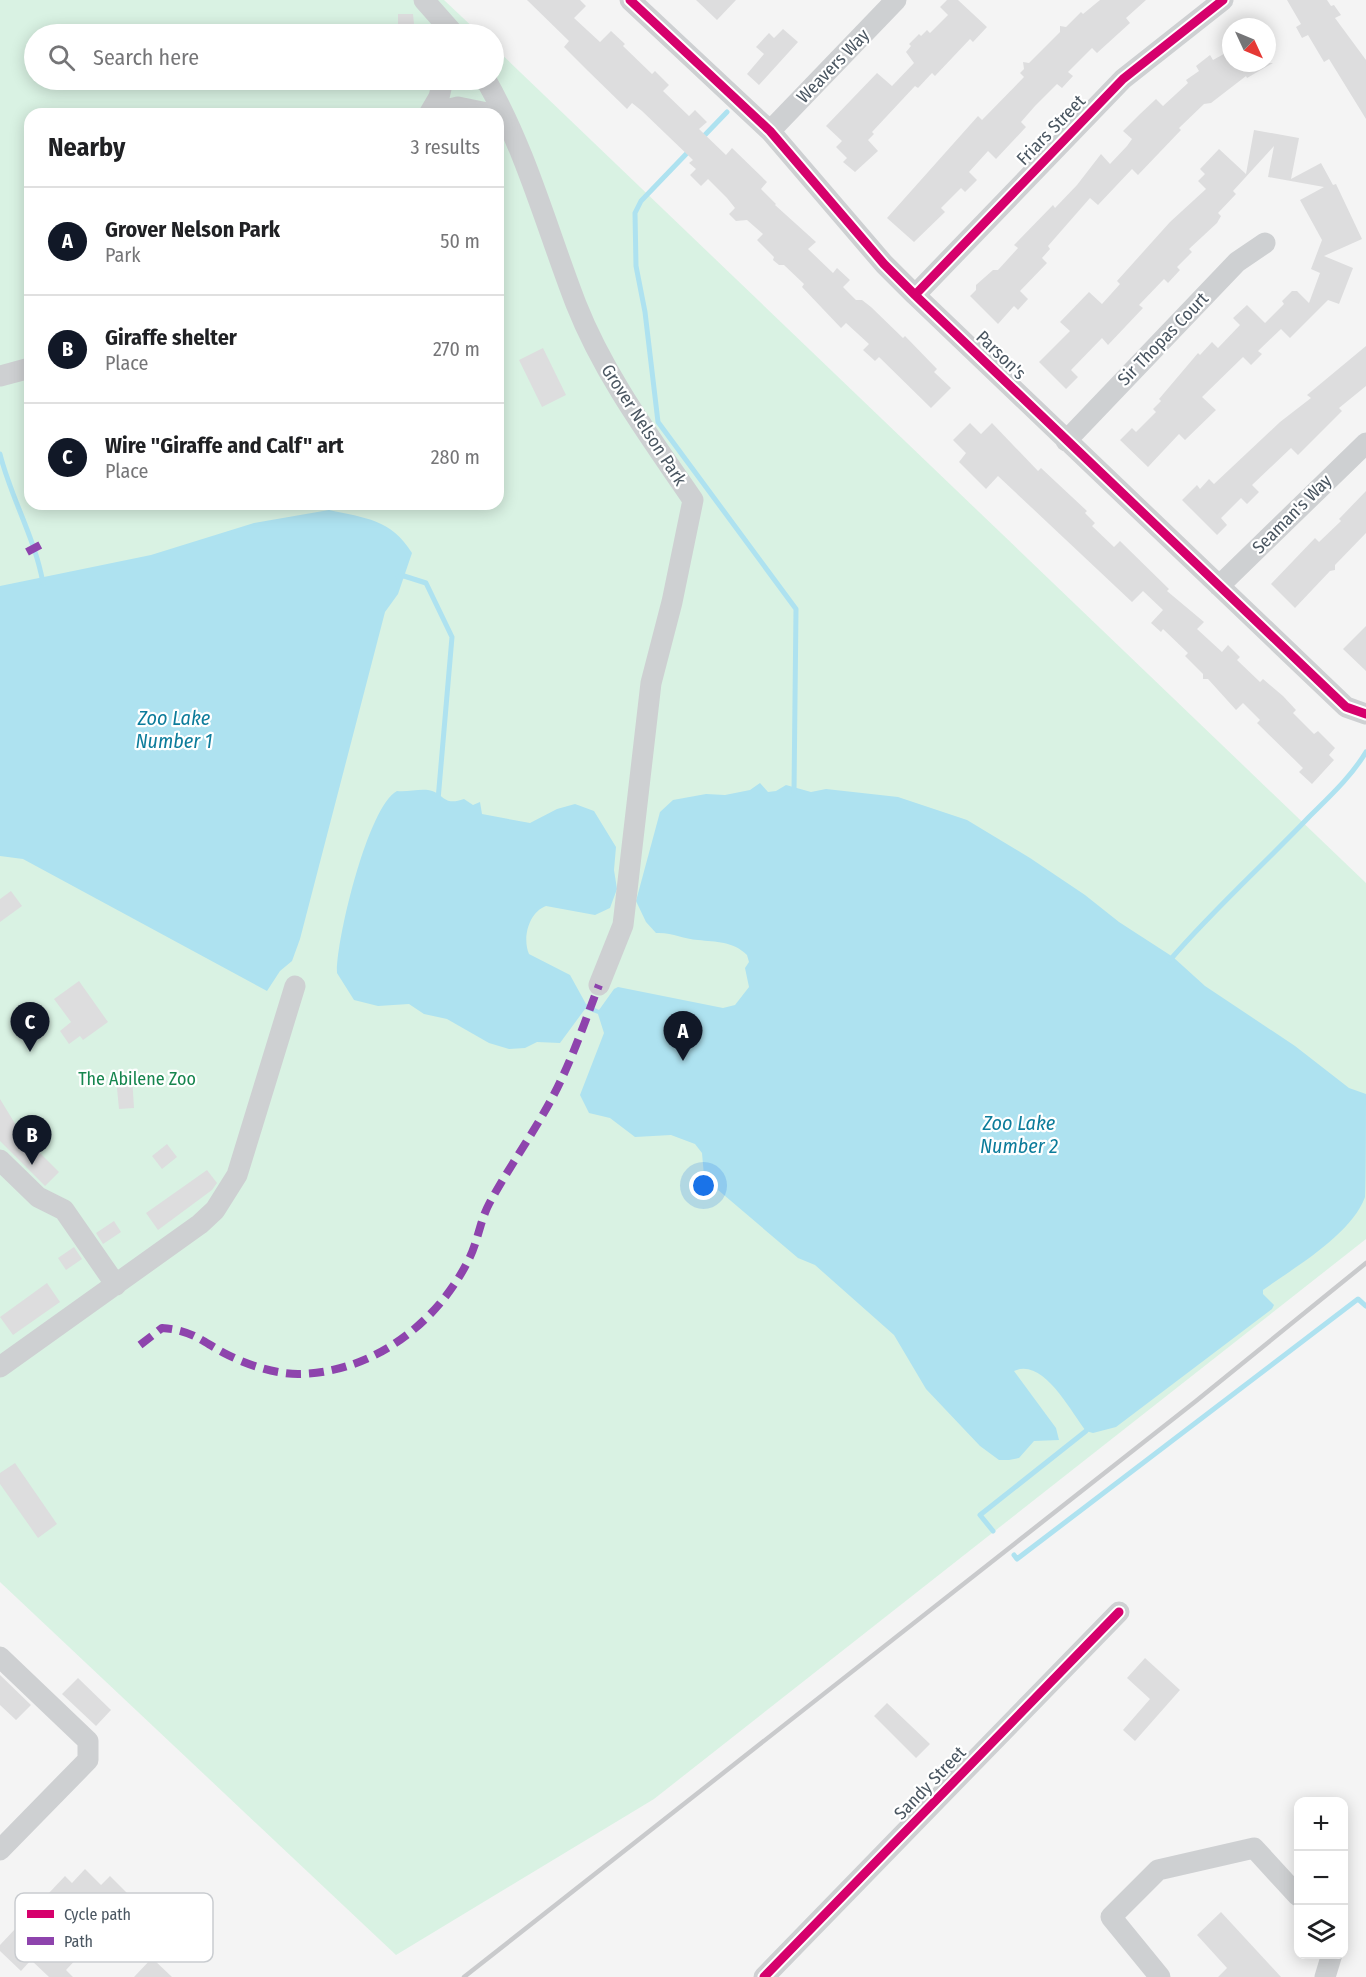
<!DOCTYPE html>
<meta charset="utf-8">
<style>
body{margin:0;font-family:"Fira Sans Condensed",sans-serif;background:#f2f2f2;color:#202124}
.controls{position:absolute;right:18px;bottom:18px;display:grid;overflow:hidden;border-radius:12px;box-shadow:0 3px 15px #0003}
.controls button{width:54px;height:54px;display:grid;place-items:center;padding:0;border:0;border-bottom:2px solid #e0e0e0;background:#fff;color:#202124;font:30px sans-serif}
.compass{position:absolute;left:1222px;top:18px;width:54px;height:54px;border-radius:50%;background:#fff;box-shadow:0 3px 15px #0003;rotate:134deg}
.you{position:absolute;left:704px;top:1186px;width:21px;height:21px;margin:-15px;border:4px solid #fff;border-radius:50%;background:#1a73e8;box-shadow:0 0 0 9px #1a73e833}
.badge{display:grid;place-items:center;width:39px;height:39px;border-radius:50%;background:#111827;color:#fff;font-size:20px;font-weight:700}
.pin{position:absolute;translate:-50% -50px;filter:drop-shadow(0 2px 3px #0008)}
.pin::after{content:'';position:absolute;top:32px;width:21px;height:18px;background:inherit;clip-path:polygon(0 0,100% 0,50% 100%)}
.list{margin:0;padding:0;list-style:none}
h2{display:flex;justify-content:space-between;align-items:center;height:78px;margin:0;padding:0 24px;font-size:26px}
h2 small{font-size:20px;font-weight:400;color:#757577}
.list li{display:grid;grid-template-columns:39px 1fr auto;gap:18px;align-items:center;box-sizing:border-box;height:108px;padding:0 24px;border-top:2px solid #e0e0e0}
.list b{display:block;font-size:22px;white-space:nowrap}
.list p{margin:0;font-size:20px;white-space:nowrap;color:#757577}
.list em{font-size:20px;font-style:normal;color:#757577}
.icon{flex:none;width:33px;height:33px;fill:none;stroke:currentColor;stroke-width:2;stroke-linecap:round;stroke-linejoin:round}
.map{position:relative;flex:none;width:1366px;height:1977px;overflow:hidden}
.search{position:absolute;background:#fff;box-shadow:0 3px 15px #0003;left:24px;top:24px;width:480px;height:66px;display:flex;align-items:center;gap:15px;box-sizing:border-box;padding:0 21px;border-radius:33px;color:#757577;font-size:22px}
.panel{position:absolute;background:#fff;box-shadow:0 3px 15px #0003;left:24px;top:108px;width:480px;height:402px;border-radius:18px}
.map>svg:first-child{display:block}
.green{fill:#d9f2e3;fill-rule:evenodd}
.water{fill:#aee2f0}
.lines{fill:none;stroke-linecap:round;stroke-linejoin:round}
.stream{stroke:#aee2f0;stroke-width:5}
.building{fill:#ddddde}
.minor{stroke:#ced0d2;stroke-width:21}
.rail{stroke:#c9cacc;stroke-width:4.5}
.quiet{stroke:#8e44ad;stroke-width:8;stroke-dasharray:15 8;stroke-linecap:butt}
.cycleway-casing{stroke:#fff;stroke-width:13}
.cycleway{stroke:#d6006c;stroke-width:9}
.labels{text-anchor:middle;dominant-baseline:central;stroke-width:4.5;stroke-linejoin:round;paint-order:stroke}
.street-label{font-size:18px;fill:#4a5661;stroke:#fff}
.park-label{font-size:18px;fill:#17864f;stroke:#fff}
.water-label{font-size:20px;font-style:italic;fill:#0c7c9b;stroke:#fff}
.key{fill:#fff;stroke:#c9ccd0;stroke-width:1.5}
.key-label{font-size:16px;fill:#4a5661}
</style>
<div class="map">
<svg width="1366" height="1977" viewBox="0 0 1366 1977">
<rect width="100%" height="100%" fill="#f4f4f4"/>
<path class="green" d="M 0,0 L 444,0 L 480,34 L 34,34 L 34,80 L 494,80 L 494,47 L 1366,883 L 1366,1239 L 654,1799 L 396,1955 L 0,1582 ZM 30,114 L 498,114 L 498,504 L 30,504 Z"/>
<path class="water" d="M 329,510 C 365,518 391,519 412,553 L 398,594 L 385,612 L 300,939 L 292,961 L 280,971 L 267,991 L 23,859 L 0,856 L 0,586 L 151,555 L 254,523 Z
M 760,783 L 768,792 L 776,791 L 786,785 L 811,792 L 826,789 L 898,797 L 967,820 L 1030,858 L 1085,895 L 1119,922 L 1173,957 L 1205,986 L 1295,1046 L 1349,1088 L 1366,1094 C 1366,1115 1366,1182 1365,1197 C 1351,1235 1295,1267 1263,1290 L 1263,1294 L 1274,1305 L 1272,1309 L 1116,1427 L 1093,1433 L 1086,1431 C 1071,1412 1043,1357 1014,1371 L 1056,1428 L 1059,1440 L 1034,1441 L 1019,1458 L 1009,1460 L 999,1460 L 980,1446 L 926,1389 L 894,1335 L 815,1265 L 798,1258 L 711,1184 L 704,1176 L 702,1153 L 695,1144 L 671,1135 L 635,1137 L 610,1118 L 589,1113 L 580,1095 L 604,1033 L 598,1014 L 585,1009 L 560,1043 L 537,1042 L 525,1048 L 509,1049 L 489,1043 L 447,1019 L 424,1014 L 409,1004 L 378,1006 L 354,1000 L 337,973 C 336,940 368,806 397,791 C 407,792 418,789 428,790 C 444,792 442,807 464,799 L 473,805 L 480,802 L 482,814 L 530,823 L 557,809 L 575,804 L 594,811 L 616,847 L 614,870 L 617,889 L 610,908 L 595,915 L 546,906 C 529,912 522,938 529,954 L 570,975 L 586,1004 L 599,1010 L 614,989 L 618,987 L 723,1008 L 735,1005 L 749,987 L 745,968 L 749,962 L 747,955 C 733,941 716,942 698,940 C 683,939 672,932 656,933 L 646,922 L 636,901 L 660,812 L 673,800 L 706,794 L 725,795 L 750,790 Z"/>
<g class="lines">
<path class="stream" d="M 701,139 L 727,112
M 690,150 L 641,201 L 635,213 L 636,266 L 645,312 L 658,422 L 796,609 L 794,792
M 0,454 C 11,498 35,538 43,583
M 398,577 L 404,576 L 426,583 L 452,637 L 438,800
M 1170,960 C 1213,910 1262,866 1308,818 C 1329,797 1351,777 1366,752
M 993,1531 L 980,1515 L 1086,1431 L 1089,1426
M 1014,1555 L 1017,1559 L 1358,1299 L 1366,1306"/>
</g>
<path class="building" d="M 527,0 L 580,0 L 586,6 L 574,18 L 600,42 L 611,31 L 625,44 L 623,46 L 652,74 L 655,71 L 669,85 L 663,91 L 689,116 L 695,110 L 707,122 L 699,129 L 726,155 L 732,148 L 767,182 L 761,189 L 776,204 L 775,205 L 816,242 L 808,249 L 833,273 L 837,268 L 850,280 L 843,287 L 856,300 L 862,300 L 871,307 L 903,338 L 905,336 L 937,369 L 934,372 L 951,388 L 931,408 L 879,357 L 875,361 L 863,350 L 869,344 L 846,323 L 841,328 L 802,287 L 804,284 L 784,265 L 779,265 L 773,260 L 774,257 L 757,240 L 763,234 L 747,220 L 736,221 L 729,214 L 735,208 L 727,198 L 708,179 L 701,186 L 690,175 L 696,169 L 689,163 L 693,160 L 642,111 L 632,103 L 627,109 L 587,70 L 564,47 L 569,41 Z
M 696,0 L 736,0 L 717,20 Z
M 947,0 L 958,0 L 987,27 L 973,42 L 970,39 L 935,76 L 932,73 L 918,88 L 915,86 L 872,132 L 874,134 L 868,140 L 878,151 L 855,172 L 843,162 L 847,158 L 836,147 L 842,141 L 826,126 L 877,73 L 892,86 L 914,63 L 906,52 L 911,46 L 909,44 L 919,34 L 921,36 L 927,30 L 930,33 L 948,15 L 940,7 Z
M 1100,0 L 1146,0 L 1126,18 L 1130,23 L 1097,53 L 1092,48 L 1068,72 L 1073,76 L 1062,88 L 1057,84 L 1035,106 L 1021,122 L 1026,127 L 996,159 L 988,151 L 969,172 L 977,180 L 965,192 L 961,188 L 941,208 L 945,212 L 914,242 L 887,218 L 978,116 L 982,120 L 1024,77 L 1020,73 L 1024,69 L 1023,62 L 1029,63 L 1060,32 L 1060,26 L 1066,27 L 1081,12 L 1083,14 Z
M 1287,0 L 1327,0 L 1331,6 L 1334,5 L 1341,15 L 1335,18 L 1366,60 L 1366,119 L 1329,59 L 1324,62 L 1308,35 L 1302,38 L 1296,27 L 1301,24 Z
M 398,14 L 413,14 L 415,34 L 398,34 Z
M 783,29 L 798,42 L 759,85 L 747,74 L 764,54 L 756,47 L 769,33 L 774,38 Z
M 1231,50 L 1231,63 L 1273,63 L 1247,78 L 1246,76 L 1211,103 L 1204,104 L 1179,128 L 1181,130 L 1138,175 L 1132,169 L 1098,205 L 1090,198 L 1048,246 L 1050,249 L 1042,258 L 1047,263 L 1020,291 L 1028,299 L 1018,310 L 1014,306 L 998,324 L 970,296 L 976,290 L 976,285 L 993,270 L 998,270 L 1018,248 L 1014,245 L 1053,205 L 1055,208 L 1077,185 L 1101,154 L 1110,164 L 1127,146 L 1132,139 L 1123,131 L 1139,115 L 1156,99 L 1163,106 L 1188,83 L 1186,80 L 1199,71 L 1196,66 L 1210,55 L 1213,60 Z
M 1254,130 L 1299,138 L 1291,179 L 1321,163 L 1333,185 L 1336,184 L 1362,239 L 1324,256 L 1353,268 L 1339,304 L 1328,300 L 1290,338 L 1281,329 L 1258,351 L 1262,354 L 1251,365 L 1243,357 L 1202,397 L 1216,410 L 1185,440 L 1179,434 L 1148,467 L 1120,440 L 1132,428 L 1136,432 L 1156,412 L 1153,409 L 1161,401 L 1159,399 L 1198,353 L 1200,355 L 1212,342 L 1218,348 L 1240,325 L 1233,318 L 1247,305 L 1265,323 L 1284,304 L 1282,301 L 1292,291 L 1297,291 L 1309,303 L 1320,273 L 1311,269 L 1322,240 L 1300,200 L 1324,187 L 1268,177 L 1274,146 L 1233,191 L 1236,194 L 1218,213 L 1221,216 L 1217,223 L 1189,249 L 1192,252 L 1177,267 L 1180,270 L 1168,283 L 1164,279 L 1139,305 L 1143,308 L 1108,345 L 1102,338 L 1071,370 L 1078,377 L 1066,389 L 1039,362 L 1070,331 L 1060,322 L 1089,292 L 1102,304 L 1120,284 L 1117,281 L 1170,222 L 1206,189 L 1198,181 L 1205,174 L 1200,169 L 1219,149 L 1246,174 Z
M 1366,346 L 1366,386 L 1339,408 L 1342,411 L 1298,455 L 1291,448 L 1252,485 L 1259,492 L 1247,504 L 1241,498 L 1221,518 L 1227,525 L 1217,535 L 1182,500 L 1197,485 L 1200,489 L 1209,479 L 1214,484 L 1280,422 L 1311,398 L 1307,395 Z
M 543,348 L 566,395 L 542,407 L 519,360 Z
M 970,423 L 981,434 L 992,423 L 1038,471 L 1041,468 L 1087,511 L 1085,513 L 1095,523 L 1092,526 L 1114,547 L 1120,541 L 1169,589 L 1167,591 L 1204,622 L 1197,629 L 1222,652 L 1228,645 L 1240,657 L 1237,660 L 1260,682 L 1263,679 L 1283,696 L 1296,710 L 1293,713 L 1314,734 L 1318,731 L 1335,748 L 1329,755 L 1334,760 L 1312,784 L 1299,772 L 1303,768 L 1257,723 L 1260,720 L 1243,703 L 1236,710 L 1208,679 L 1203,679 L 1203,674 L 1185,656 L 1188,653 L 1163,629 L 1161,632 L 1151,623 L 1163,610 L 1143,591 L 1132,602 L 998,476 L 986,489 L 959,462 L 966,453 L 953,440 Z
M 1366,491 L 1366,533 L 1335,565 L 1335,570 L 1330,571 L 1295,608 L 1271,584 L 1315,538 L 1319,542 L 1341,521 L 1339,519 Z
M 1366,626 L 1366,671 L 1343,649 Z
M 11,891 L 22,906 L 0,922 L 0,899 Z
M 79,981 L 108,1022 L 83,1040 L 80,1036 L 69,1044 L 60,1031 L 71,1022 L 54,999 Z
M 132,1076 L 134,1108 L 119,1109 L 116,1078 Z
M 0,1099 L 22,1135 L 59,1172 L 45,1186 L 0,1141 Z
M 167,1144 L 177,1157 L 162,1169 L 152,1156 Z
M 207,1170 L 217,1183 L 212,1190 L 158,1230 L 146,1213 Z
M 114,1221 L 121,1232 L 103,1244 L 96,1233 Z
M 74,1247 L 82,1259 L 66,1270 L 58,1258 Z
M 47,1283 L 60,1302 L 13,1335 L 0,1317 Z
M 15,1463 L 57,1524 L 38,1538 L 0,1484 L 0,1473 Z
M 1145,1658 L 1180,1690 L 1135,1741 L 1123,1730 L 1150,1699 L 1127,1678 Z
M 0,1675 L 31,1705 L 16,1720 L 0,1705 Z
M 78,1678 L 111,1710 L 96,1726 L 62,1694 Z
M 887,1703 L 930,1744 L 916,1758 L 874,1716 Z
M 85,1869 L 101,1885 L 110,1876 L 133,1899 L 66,1970 L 73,1977 L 49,1977 L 31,1960 L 21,1971 L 0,1951 L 0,1945 L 65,1876 L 72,1883 Z
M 1221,1912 L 1281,1977 L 1218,1977 L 1227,1968 L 1197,1935 Z
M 152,1958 L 172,1977 L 134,1977 Z"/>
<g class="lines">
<path class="minor" d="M 424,0 L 454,34
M 630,0 L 770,131 L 884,264 L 915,295 L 1346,707 L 1366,714
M 486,80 C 526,150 547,229 576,304 C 604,375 650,437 693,500 L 672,602 L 651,683 L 623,925 L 599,985
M 429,114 L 458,107 L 492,114
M 429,114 L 439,97 L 443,80
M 770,131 L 896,0
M 915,295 L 1123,79 L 1223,0
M 0,376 L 30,368
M 1066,441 L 1237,262 L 1265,243
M 1219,586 L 1366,443
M 0,1160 L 38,1197 L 64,1210 L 116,1285
M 0,1367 L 200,1224 L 215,1210 L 237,1175 L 295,986
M 0,1657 L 88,1741 L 88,1760 L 0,1850
M 764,1977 L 1119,1612
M 1160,1977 L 1111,1917 L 1158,1870 L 1254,1848 L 1298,1896
M 1325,1977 L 1332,1954"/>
<path class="rail" d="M 464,1977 L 1196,1401 L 1366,1263"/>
<path class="quiet" d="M 27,552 L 42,544
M 140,1345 L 162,1328 C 191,1330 200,1340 224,1353 C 245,1364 274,1374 298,1374 C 372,1373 437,1324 469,1259 C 478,1241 480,1221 489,1204 C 512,1161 542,1122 562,1078 C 576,1048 587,1016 599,985"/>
<defs>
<path id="cycleway" d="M 630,0 L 770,131 L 884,264 L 915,295 L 1346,707 L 1366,714
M 915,295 L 1123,79 L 1223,0
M 764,1977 L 1119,1612"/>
</defs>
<use href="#cycleway" class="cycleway-casing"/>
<use href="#cycleway" class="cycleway"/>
</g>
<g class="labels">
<g class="street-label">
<text transform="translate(833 66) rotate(-46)">Weavers Way</text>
<text transform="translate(1051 130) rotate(-46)">Friars Street</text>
<text transform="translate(1163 339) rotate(-46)">Sir Thopas Court</text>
<text transform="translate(1001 355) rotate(44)">Parson's</text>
<text transform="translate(644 425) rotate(57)">Grover Nelson Park</text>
<text transform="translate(1292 514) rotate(-45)">Seaman's Way</text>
<text transform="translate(930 1783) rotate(-46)">Sandy Street</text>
</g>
<g class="park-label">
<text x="137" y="1079">The Abilene Zoo</text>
</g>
<g class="water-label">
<text x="174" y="718">Zoo Lake<tspan x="174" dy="23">Number 1</tspan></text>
<text x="1019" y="1123">Zoo Lake<tspan x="1019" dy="23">Number 2</tspan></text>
</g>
</g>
<rect x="15" y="1893" width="198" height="69" rx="9" class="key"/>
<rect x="27" y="1910" width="27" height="8" fill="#d6006c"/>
<rect x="27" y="1937" width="27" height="8" fill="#8e44ad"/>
<g class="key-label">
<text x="64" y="1920">Cycle path</text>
<text x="64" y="1947">Path</text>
</g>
</svg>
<div class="controls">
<button>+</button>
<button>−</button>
<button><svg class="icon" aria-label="layers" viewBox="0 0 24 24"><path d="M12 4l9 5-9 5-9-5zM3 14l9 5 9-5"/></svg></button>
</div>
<svg class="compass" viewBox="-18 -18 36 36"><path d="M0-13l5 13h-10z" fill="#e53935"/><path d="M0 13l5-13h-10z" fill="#757577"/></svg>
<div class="you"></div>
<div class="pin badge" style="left:683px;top:1061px">A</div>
<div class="pin badge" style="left:32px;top:1165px">B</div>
<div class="pin badge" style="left:30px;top:1052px">C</div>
<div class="search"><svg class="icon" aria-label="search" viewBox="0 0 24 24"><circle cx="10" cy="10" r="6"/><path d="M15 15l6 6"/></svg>Search here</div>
<section class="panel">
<h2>Nearby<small>3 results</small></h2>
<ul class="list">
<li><span class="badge">A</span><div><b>Grover Nelson Park</b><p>Park</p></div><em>50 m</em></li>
<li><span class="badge">B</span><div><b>Giraffe shelter</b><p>Place</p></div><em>270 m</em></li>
<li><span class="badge">C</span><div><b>Wire &quot;Giraffe and Calf&quot; art</b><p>Place</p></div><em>280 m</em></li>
</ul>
</section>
</div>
